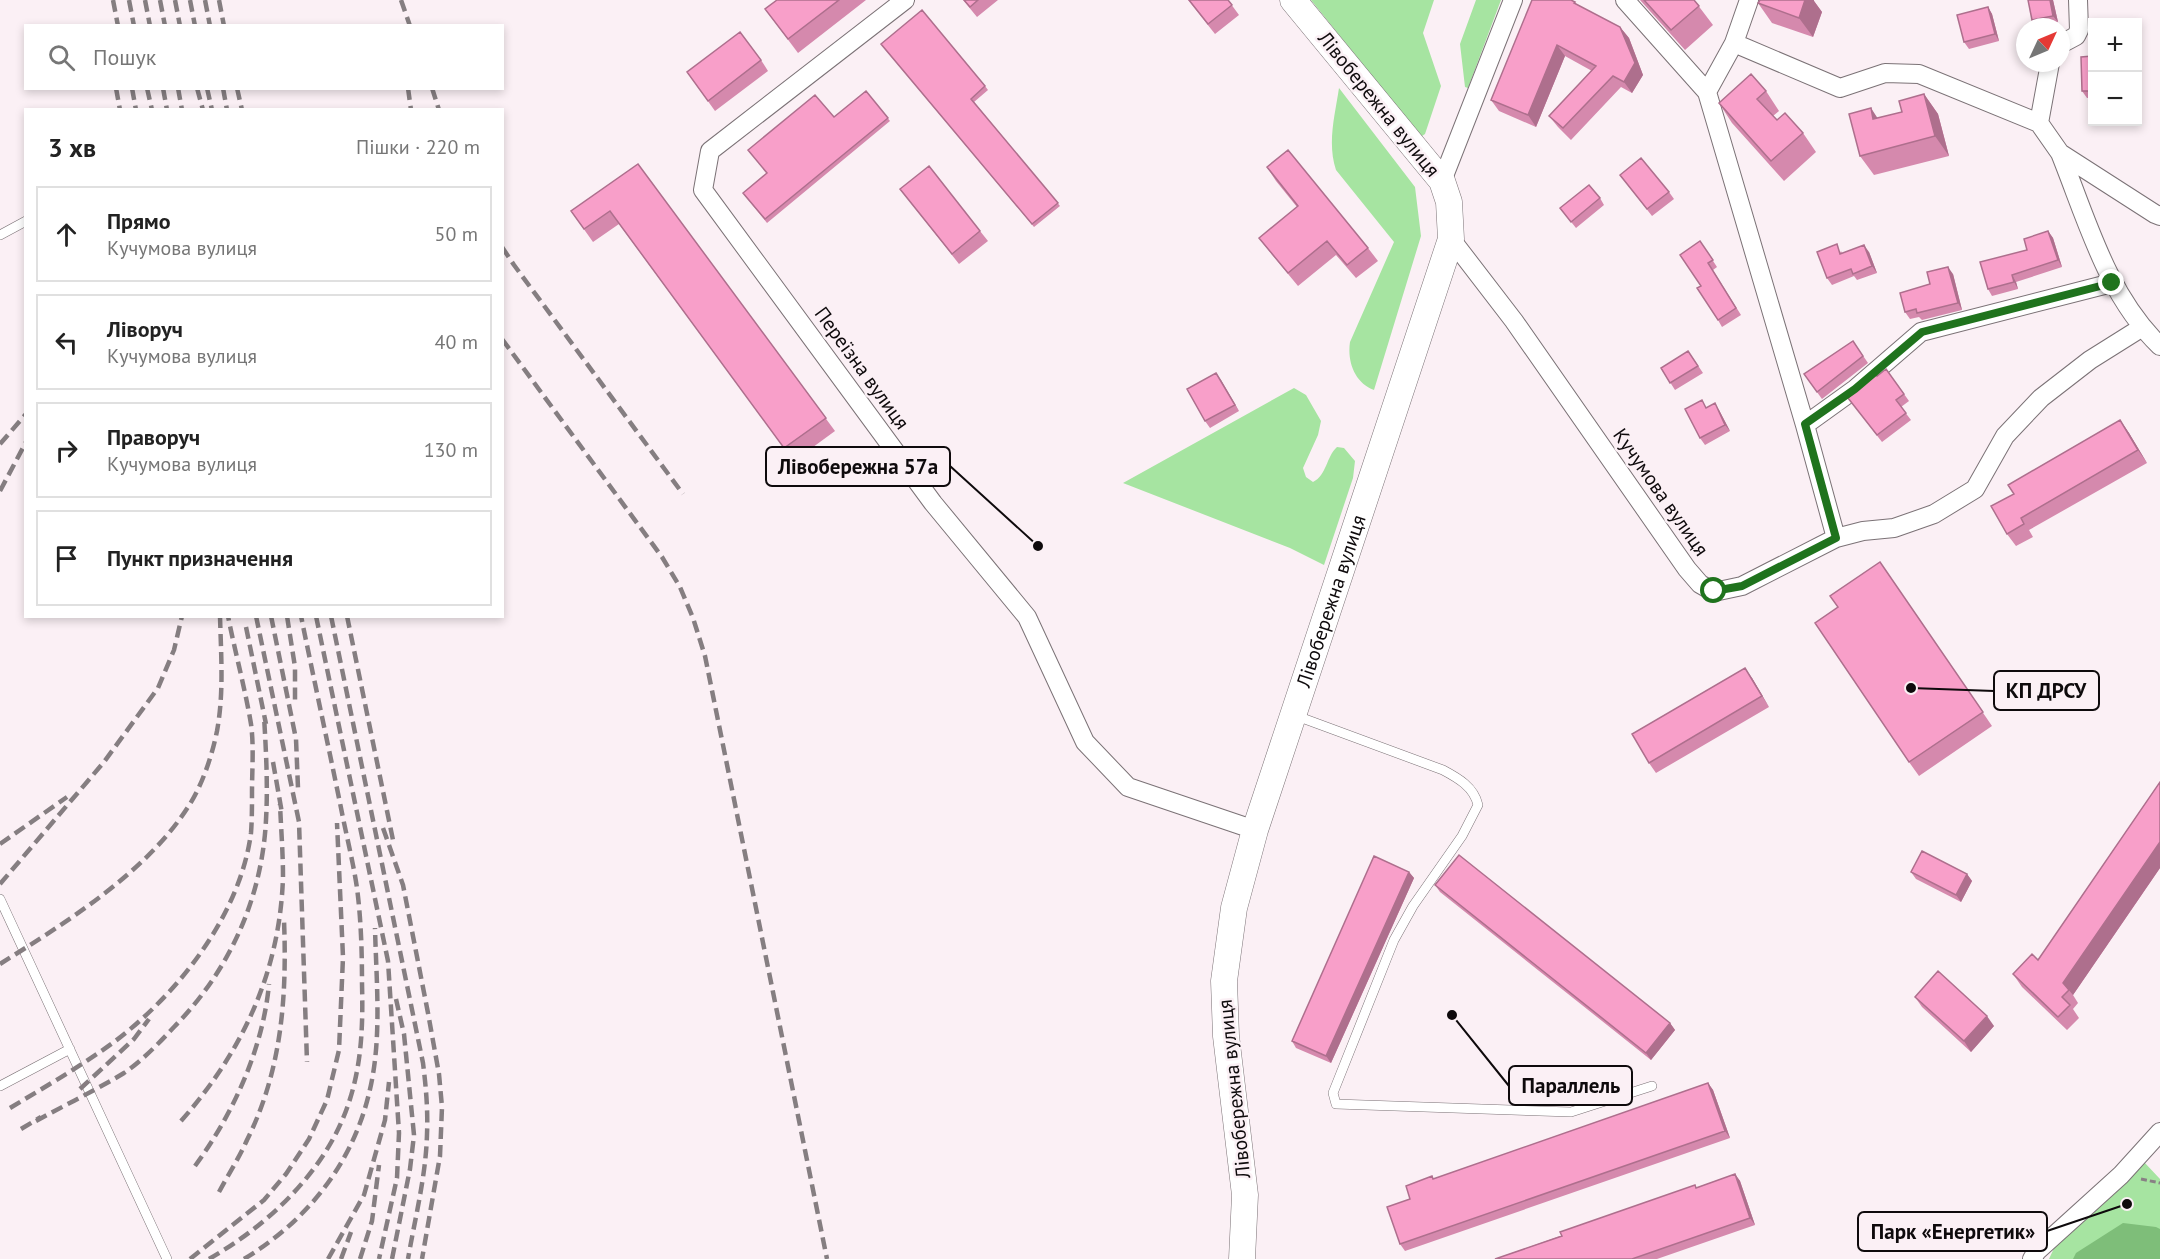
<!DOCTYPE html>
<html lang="uk">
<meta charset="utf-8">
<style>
body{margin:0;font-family:"PT Sans",sans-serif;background:#f2f2f2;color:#222}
.controls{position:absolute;right:18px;top:18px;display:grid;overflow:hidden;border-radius:0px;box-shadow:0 3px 9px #0003}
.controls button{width:54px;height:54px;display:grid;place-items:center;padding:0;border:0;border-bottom:2px solid #e0e0e0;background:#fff;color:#222;font:30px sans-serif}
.compass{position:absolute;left:2016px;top:18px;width:54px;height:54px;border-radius:50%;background:#fff;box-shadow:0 3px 9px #0003;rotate:46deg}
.stop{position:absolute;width:18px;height:18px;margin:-14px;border:4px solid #1f731d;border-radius:50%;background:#fff}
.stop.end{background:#1f731d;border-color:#fff;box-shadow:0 2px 6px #0008}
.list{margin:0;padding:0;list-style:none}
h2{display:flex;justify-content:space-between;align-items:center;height:78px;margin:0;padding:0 24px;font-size:26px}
h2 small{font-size:20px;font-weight:400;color:#767676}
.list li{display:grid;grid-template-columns:39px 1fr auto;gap:18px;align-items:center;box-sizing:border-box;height:96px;margin:0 12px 12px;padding:0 12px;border:2px solid #e0e0e0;border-radius:0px}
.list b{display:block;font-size:22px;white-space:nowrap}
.list p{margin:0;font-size:20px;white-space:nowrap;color:#767676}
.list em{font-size:20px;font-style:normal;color:#767676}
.icon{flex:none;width:33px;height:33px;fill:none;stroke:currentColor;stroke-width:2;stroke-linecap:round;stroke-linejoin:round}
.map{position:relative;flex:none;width:2160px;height:1259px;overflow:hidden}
.search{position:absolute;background:#fff;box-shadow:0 3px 9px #0003;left:24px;top:24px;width:480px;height:66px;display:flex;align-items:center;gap:15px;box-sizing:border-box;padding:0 21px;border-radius:0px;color:#767676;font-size:22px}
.panel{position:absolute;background:#fff;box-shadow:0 3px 9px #0003;left:24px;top:108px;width:480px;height:510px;border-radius:0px}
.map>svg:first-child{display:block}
.green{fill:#a6e4a1}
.water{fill:#7ebe79}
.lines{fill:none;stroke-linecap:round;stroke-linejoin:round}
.service-casing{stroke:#7b7276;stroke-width:10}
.minor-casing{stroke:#7b7276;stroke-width:20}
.secondary-casing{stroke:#7b7276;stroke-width:27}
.path{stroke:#888084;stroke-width:3;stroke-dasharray:6 3;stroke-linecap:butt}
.service{stroke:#fff;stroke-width:9}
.minor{stroke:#fff;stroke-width:18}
.secondary{stroke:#fff;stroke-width:26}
.rail{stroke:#857e81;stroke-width:4.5;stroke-dasharray:12 6;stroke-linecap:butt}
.wall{fill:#d589ad}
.shaded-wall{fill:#ae6f8d}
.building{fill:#f89fc9;stroke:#ae6f8d;stroke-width:1.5}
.route{stroke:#1f731d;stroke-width:8}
.labels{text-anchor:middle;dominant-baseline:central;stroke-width:5;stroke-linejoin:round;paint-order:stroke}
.street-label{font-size:20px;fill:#0e0a0c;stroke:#fbf0f5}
.leader{fill:none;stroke:#0e0a0c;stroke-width:2}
.callout-dot{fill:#0e0a0c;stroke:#fbf0f5;stroke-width:2}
.callout{fill:#fbf0f5;stroke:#0e0a0c;stroke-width:2}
.callout-label{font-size:21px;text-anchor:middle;font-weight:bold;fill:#0e0a0c}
</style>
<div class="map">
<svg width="2160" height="1259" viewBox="0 0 2160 1259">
<rect width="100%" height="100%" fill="#fbf0f5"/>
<path class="green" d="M 1311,0 L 1434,0 L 1423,33 L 1441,86 L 1425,134 L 1422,136 L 1416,131 Z
M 1476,0 L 1501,0 L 1468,88 L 1465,87 L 1460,44 Z
M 1339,88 L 1415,187 L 1421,236 L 1374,390 C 1355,383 1347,362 1350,342 L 1394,242 L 1336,170 C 1327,143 1335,115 1339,88 Z
M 1294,388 L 1306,395 L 1321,421 L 1318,435 L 1303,468 L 1306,477 L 1313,482 C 1327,475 1326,457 1337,447 L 1344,448 L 1355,461 L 1353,478 L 1324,565 L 1290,548 L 1123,483 Z
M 2144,1162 L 2160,1179 L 2160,1259 L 2049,1259 L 2063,1229 Z"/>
<path class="water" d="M 2123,1223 L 2156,1227 L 2160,1229 L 2160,1259 L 2073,1259 L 2076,1253 Z"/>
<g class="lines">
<defs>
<path id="service" d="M 0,235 L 26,221
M 1294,715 L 1443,770 C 1458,778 1474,787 1478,805 L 1462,836 L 1413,906 L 1394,940 L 1333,1093 L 1336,1104 L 1571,1112 L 1652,1086
M 0,899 L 167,1259
M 0,1086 L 70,1049"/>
<path id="minor" d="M 905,0 L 710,151 L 703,190 L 933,503 L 1027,617 L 1085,742 L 1128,787 L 1255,830
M 1625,0 L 1707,92
M 1734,43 L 1840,88 L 1885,73 L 1919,74 L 2039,123 L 2060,153 L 2155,214 L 2160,216
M 2061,44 L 2076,36 L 2079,30 L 2078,0
M 2039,123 L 2050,63
M 2060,153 C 2087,220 2107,295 2160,346
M 1442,181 L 1513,0
M 1451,239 L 1514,321 L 1687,569 L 1700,584 L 1714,592 L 1742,586 L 1836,538 L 1805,425 L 1707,92 L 1734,43 L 1749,0
M 1805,425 L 1855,389 L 1921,332 L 2112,283
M 1836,538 L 1863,531 L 1894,528 L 1934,514 L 1975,489 L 2005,436 L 2041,398 L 2090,360 L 2141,328
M 2032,1259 L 2037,1251 L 2121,1175 L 2160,1132"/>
<g id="secondary">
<path id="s1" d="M 1242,1259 L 1245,1195 L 1226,1036 L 1224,981 L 1234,908 L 1255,830 L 1451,239 L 1449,202 L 1442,181 L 1293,0"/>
</g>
</defs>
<use href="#service" class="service-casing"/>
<use href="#minor" class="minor-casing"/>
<use href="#secondary" class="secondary-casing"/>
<path class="path" d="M 2141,1179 L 2160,1183"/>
<use href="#service" class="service"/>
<use href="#minor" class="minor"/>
<use href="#secondary" class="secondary"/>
<path class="rail" d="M 113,0 L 118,26
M 129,0 L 134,26
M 145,0 L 150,26
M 160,0 L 165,26
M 175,0 L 180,26
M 190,0 L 195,26
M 205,0 L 210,26
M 219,0 L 224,26
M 401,0 L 410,26
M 116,88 L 120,110
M 132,88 L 136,110
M 147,88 L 152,110
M 163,88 L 167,110
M 178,88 L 182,110
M 197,88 L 203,110
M 207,88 L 212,110
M 223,88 L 227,110
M 237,88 L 242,110
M 408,88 L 411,110
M 432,88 L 439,110
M 502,247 L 514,265 L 683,494
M 502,339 L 662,557 L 680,587 L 693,618 L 705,656 L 827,1259
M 0,444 L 26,414
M 0,491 L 26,442
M 256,616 L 299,822 L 307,1062
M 271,616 L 296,739 L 298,788
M 287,616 L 295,667 L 295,703
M 316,616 L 388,961 L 399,1133 L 397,1178 L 379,1259
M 331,616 L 423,1063 C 426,1087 428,1110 427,1134 C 426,1176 415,1218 408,1259
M 347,616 L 393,840
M 246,627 L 266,724
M 273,762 L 282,813
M 383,828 L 403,885 L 428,1013 L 439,1074 L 442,1107 L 440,1156 L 422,1259
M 0,844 L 67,797
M 0,884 L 104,762 L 158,688 L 174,650 L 182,616
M 0,964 C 65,923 146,873 188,807 C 202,786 212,756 217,731 C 224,693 221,655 220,616
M 80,1089 L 134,1039 L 149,1019
M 10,1108 C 45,1087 81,1066 114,1042 C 179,993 240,915 251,833 C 252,820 252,806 252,792 C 252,770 254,746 251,724 C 245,688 235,652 228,616
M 36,1121 C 65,1105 96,1090 124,1073 C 143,1060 159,1043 174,1027 C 229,971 262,899 266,820 C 268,786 266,750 264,716
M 181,1121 C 243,1051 280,971 283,877 C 283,853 281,828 280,804
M 21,1129 L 41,1117
M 195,1166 C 233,1114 263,1049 269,984
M 219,1192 C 228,1175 239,1158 247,1140 C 282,1070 287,996 284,920
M 190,1259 L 264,1200 L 286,1174 L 309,1139 L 327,1100 L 339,1050 L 343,957 L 337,823
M 209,1259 C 270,1224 329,1168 350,1099 C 362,1061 363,1023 362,983 C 362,951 361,919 357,888 C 353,861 346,834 341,808 C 328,744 314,680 301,616
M 244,1259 C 318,1214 365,1146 375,1060 C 380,1017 376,971 375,928
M 328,1259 L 364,1195 L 385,1120 L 389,1082
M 341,1259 L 351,1232
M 360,1259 L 372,1221 L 379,1165
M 392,1259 L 410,1169 L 414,1135 L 404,1034 L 396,999"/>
</g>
<path class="wall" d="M 777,0 L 866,0 L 798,53 L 765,9 Z
M 963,0 L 998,0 L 977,17 Z
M 1188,0 L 1228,0 L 1239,15 L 1215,34 Z
M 1640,0 L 1694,0 L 1713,25 L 1685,50 Z
M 2053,0 L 2058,22 L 2037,27 L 2032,20 Z
M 1814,1 L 1822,12 L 1813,37 L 1772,23 L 1758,3 Z
M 1575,2 L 1577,5 L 1620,27 L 1629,38 L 1643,75 L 1632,93 L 1621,87 L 1571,140 L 1558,127 L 1549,116 L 1592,71 L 1565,56 L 1536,127 L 1499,111 L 1491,100 Z
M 1988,7 L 1992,14 L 1999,41 L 1969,49 L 1964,42 Z
M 884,48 L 985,86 L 988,90 L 974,102 L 1060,206 L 1034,227 Z
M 2092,56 L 2092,98 L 2087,98 L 2082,91 Z
M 761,60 L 768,71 L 715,111 L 687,72 Z
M 866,91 L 890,121 L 767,223 L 745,196 L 834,117 Z
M 1766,91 L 1779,111 L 1773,116 L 1777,120 L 1803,133 L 1816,152 L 1784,181 L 1732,123 L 1719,103 Z
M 1924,94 L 1938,114 L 1949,156 L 1874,175 L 1860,156 L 1878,118 L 1902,112 Z
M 638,164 L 835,431 L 794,461 L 619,224 L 593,242 L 571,211 Z
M 1267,167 L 1368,248 L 1378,261 L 1356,278 L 1336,255 L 1298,286 L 1269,251 L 1259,238 L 1297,207 L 1276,181 Z
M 1620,175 L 1669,192 L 1674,199 L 1652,216 Z
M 900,189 L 980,231 L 988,241 L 959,264 Z
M 1600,198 L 1604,205 L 1576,228 L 1560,208 Z
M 2048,231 L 2053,238 L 2062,267 L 2016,282 L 2018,289 L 1992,296 L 1988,289 L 2027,250 Z
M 1700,241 L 1717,267 L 1713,270 L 1741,315 L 1722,327 L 1718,320 L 1701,286 Z
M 1841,251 L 1842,253 L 1869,252 L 1877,273 L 1857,280 L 1854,276 L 1832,285 L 1827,278 Z
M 1953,274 L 1962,310 L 1922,320 L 1919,317 L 1910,319 L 1905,312 Z
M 1853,341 L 1868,363 L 1822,399 L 1804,374 Z
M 1693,358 L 1703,373 L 1675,390 L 1661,368 Z
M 1216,373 L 1239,411 L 1210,428 L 1205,421 Z
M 1877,376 L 1904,394 L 1909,401 L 1901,407 L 1911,420 L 1882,442 L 1848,398 Z
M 1719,410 L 1730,431 L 1705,445 L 1700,438 Z
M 2120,420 L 2129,433 L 2147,463 L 2029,530 L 2033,537 L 2016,546 L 2007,534 L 2014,494 Z
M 1880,562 L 1992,726 L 1919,776 L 1909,762 L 1838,607 Z
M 1752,678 L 1769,707 L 1656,773 L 1649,763 Z
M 2160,782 L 2160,868 L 2073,995 L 2078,1003 L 2073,1009 L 2079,1018 L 2067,1030 L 2022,987 L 2013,974 L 2038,960 Z
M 1409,872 L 1414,878 L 1331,1063 L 1296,1048 L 1292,1041 Z
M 1911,872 L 1967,874 L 1972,881 L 1961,902 L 1916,879 Z
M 1435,885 L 1670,1023 L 1675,1030 L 1651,1060 L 1440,892 Z
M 1915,997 L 1994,1026 L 1971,1052 L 1922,1007 Z
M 1708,1083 L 1713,1090 L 1730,1138 L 1405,1251 L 1400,1244 L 1410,1199 L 1433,1179 Z
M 1735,1174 L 1740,1181 L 1755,1225 L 1657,1259 L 1495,1259 Z"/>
<path class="shaded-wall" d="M 1805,0 L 1814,0 L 1814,1 L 1822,12 L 1813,37 L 1799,18 Z
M 2050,0 L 2053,0 L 2058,22 L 2053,16 Z
M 1988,7 L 1992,14 L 1999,41 L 1995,34 Z
M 1620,27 L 1629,38 L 1643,75 L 1632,93 L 1624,82 Z
M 1557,45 L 1565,56 L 1536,127 L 1528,115 Z
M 1924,94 L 1938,114 L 1949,156 L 1935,136 Z
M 1871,108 L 1884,128 L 1873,119 Z
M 2048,231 L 2053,238 L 2062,267 L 2058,260 Z
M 1864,245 L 1869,252 L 1877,273 L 1872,266 Z
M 1948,267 L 1953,274 L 1962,310 L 1958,303 Z
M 2012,275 L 2016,282 L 2018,289 L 2014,282 Z
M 1216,373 L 1221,380 L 1239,411 L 1235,405 Z
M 1715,403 L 1719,410 L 1730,431 L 1725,425 Z
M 2120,420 L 2129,433 L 2147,463 L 2138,450 Z
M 1745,668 L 1752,678 L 1769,707 L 1762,696 Z
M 2160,842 L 2160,868 L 2073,995 L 2063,983 Z
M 1409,872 L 1414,878 L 1331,1063 L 1326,1056 Z
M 1967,874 L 1972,881 L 1961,902 L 1956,895 Z
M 1987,1016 L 1994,1026 L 1971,1052 L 1964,1041 Z
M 1670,1023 L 1675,1030 L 1651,1060 L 1646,1053 Z
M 1708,1083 L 1713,1090 L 1730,1138 L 1725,1131 Z
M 1735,1174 L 1740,1181 L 1755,1225 L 1750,1218 Z"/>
<path class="building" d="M 777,0 L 839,0 L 788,39 L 765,9 Z
M 964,0 L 978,0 L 970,7 Z
M 1189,0 L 1228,0 L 1232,5 L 1208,24 Z
M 1532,0 L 1571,0 L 1575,2 L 1574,3 L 1620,27 L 1635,63 L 1624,82 L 1613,76 L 1563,128 L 1549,116 L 1596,66 L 1557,45 L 1528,115 L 1491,100 Z
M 1644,0 L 1694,0 L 1699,6 L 1671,30 Z
M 1760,0 L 1805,0 L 1799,18 L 1758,3 Z
M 2028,0 L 2050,0 L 2053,16 L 2032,20 Z
M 1988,7 L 1995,34 L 1964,42 L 1957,15 Z
M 922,10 L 985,86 L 971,99 L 1058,203 L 1032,224 L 881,44 Z
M 740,32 L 761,60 L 708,101 L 687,72 Z
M 2092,56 L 2092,91 L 2082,91 L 2081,57 Z
M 1751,74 L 1766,91 L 1757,99 L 1777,120 L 1785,113 L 1803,133 L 1771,161 L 1719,103 Z
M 866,91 L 888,118 L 765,219 L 743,193 L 767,173 L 748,150 L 815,95 L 834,117 Z
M 1924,94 L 1935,136 L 1860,156 L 1849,114 L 1871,108 L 1873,119 L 1902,112 L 1899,101 Z
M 1288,150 L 1368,248 L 1347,265 L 1327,241 L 1288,273 L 1259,238 L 1298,206 L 1267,167 Z
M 1641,158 L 1669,192 L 1647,209 L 1620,175 Z
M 638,164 L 826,418 L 784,448 L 610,211 L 584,229 L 571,211 Z
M 929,166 L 980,231 L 952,254 L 900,189 Z
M 1589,185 L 1600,198 L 1571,222 L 1560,208 Z
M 2048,231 L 2058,260 L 2012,275 L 2014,282 L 1988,289 L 1980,262 L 2027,250 L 2024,239 Z
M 1700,241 L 1713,260 L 1708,263 L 1736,308 L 1718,320 L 1697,288 L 1701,286 L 1680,255 Z
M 1837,244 L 1840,254 L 1864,245 L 1872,266 L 1853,274 L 1851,269 L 1827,278 L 1817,252 Z
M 1948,267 L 1958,303 L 1917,313 L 1916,309 L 1905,312 L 1900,293 L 1930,284 L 1927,272 Z
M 1853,341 L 1863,356 L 1817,392 L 1804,374 Z
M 1688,351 L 1698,366 L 1670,383 L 1661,368 Z
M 1886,369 L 1904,394 L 1896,400 L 1906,413 L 1877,435 L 1848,398 L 1876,374 L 1877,376 Z
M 1216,373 L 1235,405 L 1205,421 L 1187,389 Z
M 1702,400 L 1706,408 L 1715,403 L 1725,425 L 1700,438 L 1685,409 Z
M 2120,420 L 2138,450 L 2021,518 L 2024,524 L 2007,534 L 1991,506 L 2014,494 L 2008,485 Z
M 1880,562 L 1983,712 L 1909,762 L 1815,623 L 1838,607 L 1830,596 Z
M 1745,668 L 1762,696 L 1649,763 L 1632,734 Z
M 2160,782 L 2160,842 L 2063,983 L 2069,990 L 2062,997 L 2070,1005 L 2058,1017 L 2013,974 L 2032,954 L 2038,960 Z
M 1922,851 L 1967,874 L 1956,895 L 1911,872 Z
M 1459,855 L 1670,1023 L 1646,1053 L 1435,885 Z
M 1374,856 L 1409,872 L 1326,1056 L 1292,1041 Z
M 1938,971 L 1987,1016 L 1964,1041 L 1915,997 Z
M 1708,1083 L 1725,1131 L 1400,1244 L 1387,1207 L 1410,1199 L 1406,1186 L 1432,1176 L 1433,1179 Z
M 1735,1174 L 1750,1218 L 1632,1259 L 1495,1259 L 1562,1236 L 1560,1232 L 1695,1185 L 1696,1188 Z"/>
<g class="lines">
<path class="route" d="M 1714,591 L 1742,586 L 1836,538 L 1805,424 L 1855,389 L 1922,332 L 2112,283"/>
</g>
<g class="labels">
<g class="street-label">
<text transform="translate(1379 104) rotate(51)">Лівобережна вулиця</text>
<text transform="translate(862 368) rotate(54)">Переїзна вулиця</text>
<text transform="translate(1661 492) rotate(55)">Кучумова вулиця</text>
<text stroke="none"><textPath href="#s1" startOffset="675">Лівобережна вулиця</textPath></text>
<text transform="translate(1234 1089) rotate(-96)">Лівобережна вулиця</text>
</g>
</g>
<path class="leader" d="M1038 546L950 466M1911 688L1994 691M1452 1015L1509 1086M2127 1204L2047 1231"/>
<g class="callout-dot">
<circle cx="1038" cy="546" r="6"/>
<circle cx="1911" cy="688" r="6"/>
<circle cx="1452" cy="1015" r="6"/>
<circle cx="2127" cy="1204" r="6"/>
</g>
<g class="callout">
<rect x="766" y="447" width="184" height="39" rx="6"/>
<rect x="1994" y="671" width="105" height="39" rx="6"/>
<rect x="1509" y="1066" width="123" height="39" rx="6"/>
<rect x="1858" y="1212" width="189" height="39" rx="6"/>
</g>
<g class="callout-label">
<text x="858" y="474">Лівобережна 57а</text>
<text x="2046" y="698">КП ДРСУ</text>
<text x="1571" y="1093">Параллель</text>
<text x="1953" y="1239">Парк «Енергетик»</text>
</g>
</svg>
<div class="controls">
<button>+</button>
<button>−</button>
</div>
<svg class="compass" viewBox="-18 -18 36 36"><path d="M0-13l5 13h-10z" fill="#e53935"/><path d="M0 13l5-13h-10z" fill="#767676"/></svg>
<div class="stop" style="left:1714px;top:591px"></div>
<div class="stop end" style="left:2112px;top:283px"></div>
<div class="search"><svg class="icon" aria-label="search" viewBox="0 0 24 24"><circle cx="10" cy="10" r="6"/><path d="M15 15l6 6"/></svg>Пошук</div>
<section class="panel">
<h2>3 хв<small>Пішки · 220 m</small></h2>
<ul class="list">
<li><svg class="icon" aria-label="ahead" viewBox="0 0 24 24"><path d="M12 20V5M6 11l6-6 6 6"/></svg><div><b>Прямо</b><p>Кучумова вулиця</p></div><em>50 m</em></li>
<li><svg class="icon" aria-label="left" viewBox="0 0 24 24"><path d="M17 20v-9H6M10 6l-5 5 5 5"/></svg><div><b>Ліворуч</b><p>Кучумова вулиця</p></div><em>40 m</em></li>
<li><svg class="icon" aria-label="right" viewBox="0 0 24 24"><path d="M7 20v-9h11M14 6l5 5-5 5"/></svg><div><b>Праворуч</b><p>Кучумова вулиця</p></div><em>130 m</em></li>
<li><svg class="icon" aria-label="arrive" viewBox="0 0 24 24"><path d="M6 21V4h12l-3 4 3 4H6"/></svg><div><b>Пункт призначення</b></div></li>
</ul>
</section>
</div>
